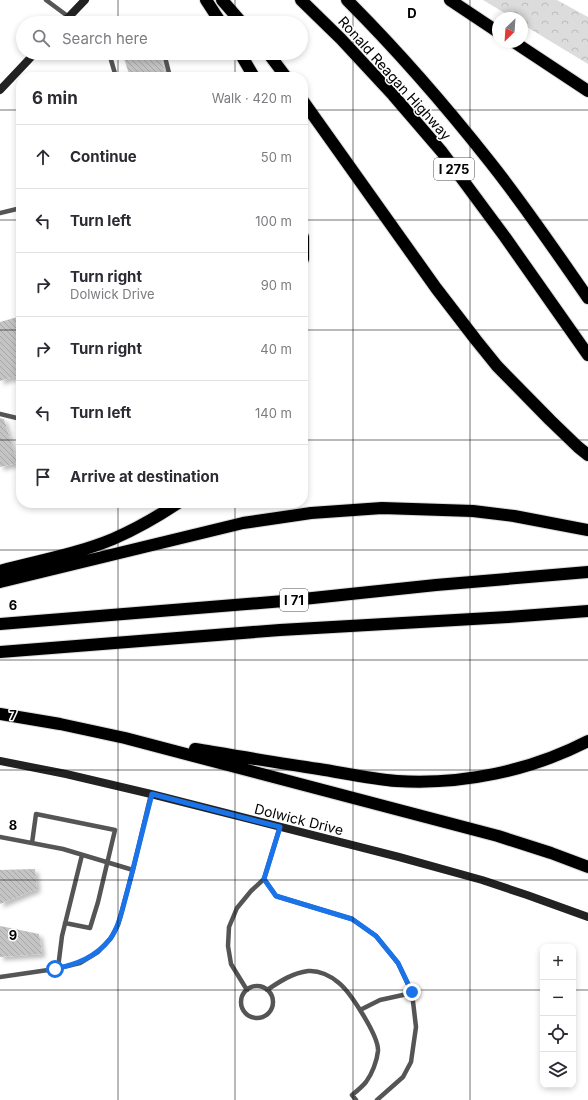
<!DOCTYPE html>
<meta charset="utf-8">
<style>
body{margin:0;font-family:Inter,sans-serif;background:#f2f2f3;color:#2b2b33}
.controls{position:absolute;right:12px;bottom:12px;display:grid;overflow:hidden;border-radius:8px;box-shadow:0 2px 6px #0003}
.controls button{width:36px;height:36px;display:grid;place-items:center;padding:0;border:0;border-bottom:1px solid #e1e1e2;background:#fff;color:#2b2b33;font:20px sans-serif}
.compass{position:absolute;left:492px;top:12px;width:36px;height:36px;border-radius:50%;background:#fff;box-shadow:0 2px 6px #0003;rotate:205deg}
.stop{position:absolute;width:12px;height:12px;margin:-9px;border:3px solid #1a73e8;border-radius:50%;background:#fff}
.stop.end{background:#1a73e8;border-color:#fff;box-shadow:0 1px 4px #0008}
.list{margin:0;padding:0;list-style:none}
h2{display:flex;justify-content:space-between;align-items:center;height:52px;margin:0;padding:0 16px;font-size:17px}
h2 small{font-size:13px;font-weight:400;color:#7c7c81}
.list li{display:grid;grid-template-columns:26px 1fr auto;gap:12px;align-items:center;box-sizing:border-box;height:64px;padding:0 16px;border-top:1px solid #e1e1e2}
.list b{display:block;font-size:15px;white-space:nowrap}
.list p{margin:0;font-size:13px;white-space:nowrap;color:#7c7c81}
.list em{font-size:13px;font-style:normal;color:#7c7c81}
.icon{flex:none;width:22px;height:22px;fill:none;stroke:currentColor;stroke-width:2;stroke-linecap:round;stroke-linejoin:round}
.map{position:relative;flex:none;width:588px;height:1100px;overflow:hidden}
.search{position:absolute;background:#fff;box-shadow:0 2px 6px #0003;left:16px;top:16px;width:292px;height:44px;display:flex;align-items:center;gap:10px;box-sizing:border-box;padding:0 14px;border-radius:22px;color:#7c7c81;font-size:15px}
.panel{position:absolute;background:#fff;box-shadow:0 2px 6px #0003;left:16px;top:72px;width:292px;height:436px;border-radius:16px}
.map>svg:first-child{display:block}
.forest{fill:url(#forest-crowns)}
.building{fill:url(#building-back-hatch);filter:url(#shadow)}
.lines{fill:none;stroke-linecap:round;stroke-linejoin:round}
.motorway-casing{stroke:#dbdbdb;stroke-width:14}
.service{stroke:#555;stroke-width:4.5}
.secondary{stroke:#222;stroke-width:8}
.motorway{stroke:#000;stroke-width:12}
.route{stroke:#1a73e8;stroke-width:5}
.grid{fill:none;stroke:#000;stroke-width:1;stroke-opacity:0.55}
.labels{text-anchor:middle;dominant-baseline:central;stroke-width:3;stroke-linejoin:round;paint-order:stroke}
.shield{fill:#fff;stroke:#4c4c4c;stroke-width:1}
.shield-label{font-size:13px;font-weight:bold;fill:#000}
.street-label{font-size:14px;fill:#000;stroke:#fff}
.grid-label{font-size:13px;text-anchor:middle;font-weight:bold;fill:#000;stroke:#fff;stroke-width:3;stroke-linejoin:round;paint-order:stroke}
</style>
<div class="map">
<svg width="588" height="1100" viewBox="0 0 588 1100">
<defs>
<pattern id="forest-crowns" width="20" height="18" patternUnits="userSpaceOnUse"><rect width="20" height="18" fill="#dcdcdc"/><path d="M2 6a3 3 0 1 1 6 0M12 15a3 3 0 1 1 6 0" fill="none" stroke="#bbb"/></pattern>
<pattern id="building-back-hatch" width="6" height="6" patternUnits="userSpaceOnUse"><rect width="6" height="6" fill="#c4c4c4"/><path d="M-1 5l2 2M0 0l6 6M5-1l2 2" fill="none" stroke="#a7a7a7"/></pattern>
<filter id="shadow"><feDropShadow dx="3.5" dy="3.5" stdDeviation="2" flood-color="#0004"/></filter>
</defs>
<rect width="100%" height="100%" fill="#fff"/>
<path class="forest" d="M 483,0 L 557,0 L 588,17 L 588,64 L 522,24 L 522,18 L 513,18 Z"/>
<path class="building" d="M 131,53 L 160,53 L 166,77 L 130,77 L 123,55 Z
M 21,316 L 21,375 L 0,381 L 0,322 Z
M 0,418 L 4,419 L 17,463 L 0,467 Z
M 35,869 L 37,889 L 0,904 L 0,870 Z
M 0,926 L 39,934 L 42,954 L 0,957 Z"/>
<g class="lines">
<defs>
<path id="motorway" d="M 206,0 L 221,23
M 222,0 L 242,23
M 301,0 L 341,39 L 393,95 L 442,152 L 505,237 L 588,355
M 347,0 C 398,51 445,105 490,162 C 525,206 556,252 588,298
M 450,0 L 498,32
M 514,42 L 588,91
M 240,53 L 254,77
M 268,53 L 286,77
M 303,101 L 436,288 L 476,340 L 497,366 L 550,420 L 578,447 L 588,455
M 303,237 L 303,259
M 0,571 C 37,561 77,554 113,539 C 136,529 157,517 178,503
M 0,582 L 243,523 L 311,513 L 382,508 L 473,511 L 514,516 L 588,530
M 0,624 L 284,601 L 436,585 L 588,572
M 0,652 L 280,630 L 508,617 L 588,611
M 0,714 L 60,724 L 125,738 L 498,836 L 551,853 L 588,867
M 195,749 C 237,756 278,763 319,769 C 344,773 371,779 397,781 C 462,785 530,771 588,741"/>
</defs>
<use href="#motorway" class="motorway-casing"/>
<path class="service" d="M 46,0 L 77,23
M 109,53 L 116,77
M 164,53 L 170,77
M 0,213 L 21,208
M 0,414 L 21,419
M 0,837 L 63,849 L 133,870
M 32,843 L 36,814 L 115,830 L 98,902 L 90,928 L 65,923
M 264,879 L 276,896 L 352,919 L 376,936 L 398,963 L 412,993 L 416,1027 L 411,1062 L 403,1077 L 377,1100
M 58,968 L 62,936 L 82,855
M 0,977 L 55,969 L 80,963 L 98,952 L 111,938 L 118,925 L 133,870 L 151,794
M241 1002a16 16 0 1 1 32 0a16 16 0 1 1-32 0Z
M 247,990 L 231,964 L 228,946 L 229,927 L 237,908 L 251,891 L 264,879 L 280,827
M 267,990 C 279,982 292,973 308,971 C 319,970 331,976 339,983 C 350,992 379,1036 378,1051 C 377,1061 372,1074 366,1082 C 362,1087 357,1091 352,1095 L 356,1100
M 360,1010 L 380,1000 L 412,993"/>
<path class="secondary" d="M 63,23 L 85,0
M 0,90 L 35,53
M 0,761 L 66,774 L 151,794 L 399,857 L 482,880 L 527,895 L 588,917"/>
<use href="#motorway" class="motorway"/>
</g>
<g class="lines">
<path class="route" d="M 55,969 C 77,964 96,957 110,939 C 119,927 122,910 126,896 C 135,862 143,828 152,794 L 280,827 L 264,879 L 276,896 L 352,919 L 376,936 L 398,963 L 412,992"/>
</g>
<path class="grid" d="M 118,0 L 118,23M 235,0 L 235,23M 353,0 L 353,1100M 470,0 L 470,1100M 118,53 L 118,77M 235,53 L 235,77M 0,110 L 21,110M 303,110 L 588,110M 0,220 L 21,220M 303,220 L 588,220M 0,330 L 21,330M 303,330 L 588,330M 0,440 L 21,440M 303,440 L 588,440M 118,503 L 118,1100M 235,503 L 235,1100M 0,550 L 588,550M 0,660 L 588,660M 0,770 L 588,770M 0,880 L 588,880M 0,990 L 543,990M 573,990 L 588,990"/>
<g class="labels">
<g class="shield">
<rect x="434" y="158" width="40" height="22" rx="3"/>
<rect x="280" y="589" width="28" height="22" rx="3"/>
</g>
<g class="shield-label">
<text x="454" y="169">I 275</text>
<text x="294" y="600">I 71</text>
</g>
<g class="street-label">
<text transform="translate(395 78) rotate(48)">Ronald Reagan Highway</text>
<text transform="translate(299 819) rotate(14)">Dolwick Drive</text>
</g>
</g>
<g class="grid-label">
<text x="412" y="18">D</text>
<text x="13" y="610">6</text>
<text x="13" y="720">7</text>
<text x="13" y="830">8</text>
<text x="13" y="940">9</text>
</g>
</svg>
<div class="controls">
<button>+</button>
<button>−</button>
<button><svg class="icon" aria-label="locate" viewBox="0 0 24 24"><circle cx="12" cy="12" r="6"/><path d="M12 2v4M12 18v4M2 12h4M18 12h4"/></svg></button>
<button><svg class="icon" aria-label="layers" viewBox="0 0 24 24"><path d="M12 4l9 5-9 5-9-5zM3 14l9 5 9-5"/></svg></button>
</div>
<svg class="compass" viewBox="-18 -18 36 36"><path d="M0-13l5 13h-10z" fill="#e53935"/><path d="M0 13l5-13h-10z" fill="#7c7c81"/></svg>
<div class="stop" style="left:55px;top:969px"></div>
<div class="stop end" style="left:412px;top:992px"></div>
<div class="search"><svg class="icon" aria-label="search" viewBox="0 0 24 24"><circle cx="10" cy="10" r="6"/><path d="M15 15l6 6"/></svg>Search here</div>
<section class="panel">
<h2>6 min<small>Walk · 420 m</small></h2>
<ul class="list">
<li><svg class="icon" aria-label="ahead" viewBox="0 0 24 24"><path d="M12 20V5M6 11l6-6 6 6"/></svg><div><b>Continue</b></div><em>50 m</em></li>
<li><svg class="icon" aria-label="left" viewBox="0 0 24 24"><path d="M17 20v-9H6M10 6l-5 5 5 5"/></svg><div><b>Turn left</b></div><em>100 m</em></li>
<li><svg class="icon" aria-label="right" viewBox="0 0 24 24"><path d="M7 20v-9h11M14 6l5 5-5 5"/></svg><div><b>Turn right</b><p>Dolwick Drive</p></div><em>90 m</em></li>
<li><svg class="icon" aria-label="right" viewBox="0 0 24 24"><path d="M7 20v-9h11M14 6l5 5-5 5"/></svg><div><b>Turn right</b></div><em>40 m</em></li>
<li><svg class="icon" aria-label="left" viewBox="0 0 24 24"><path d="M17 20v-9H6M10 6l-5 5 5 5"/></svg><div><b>Turn left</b></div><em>140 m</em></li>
<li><svg class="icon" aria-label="arrive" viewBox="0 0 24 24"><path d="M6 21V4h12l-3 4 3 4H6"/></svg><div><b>Arrive at destination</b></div></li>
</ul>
</section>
</div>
